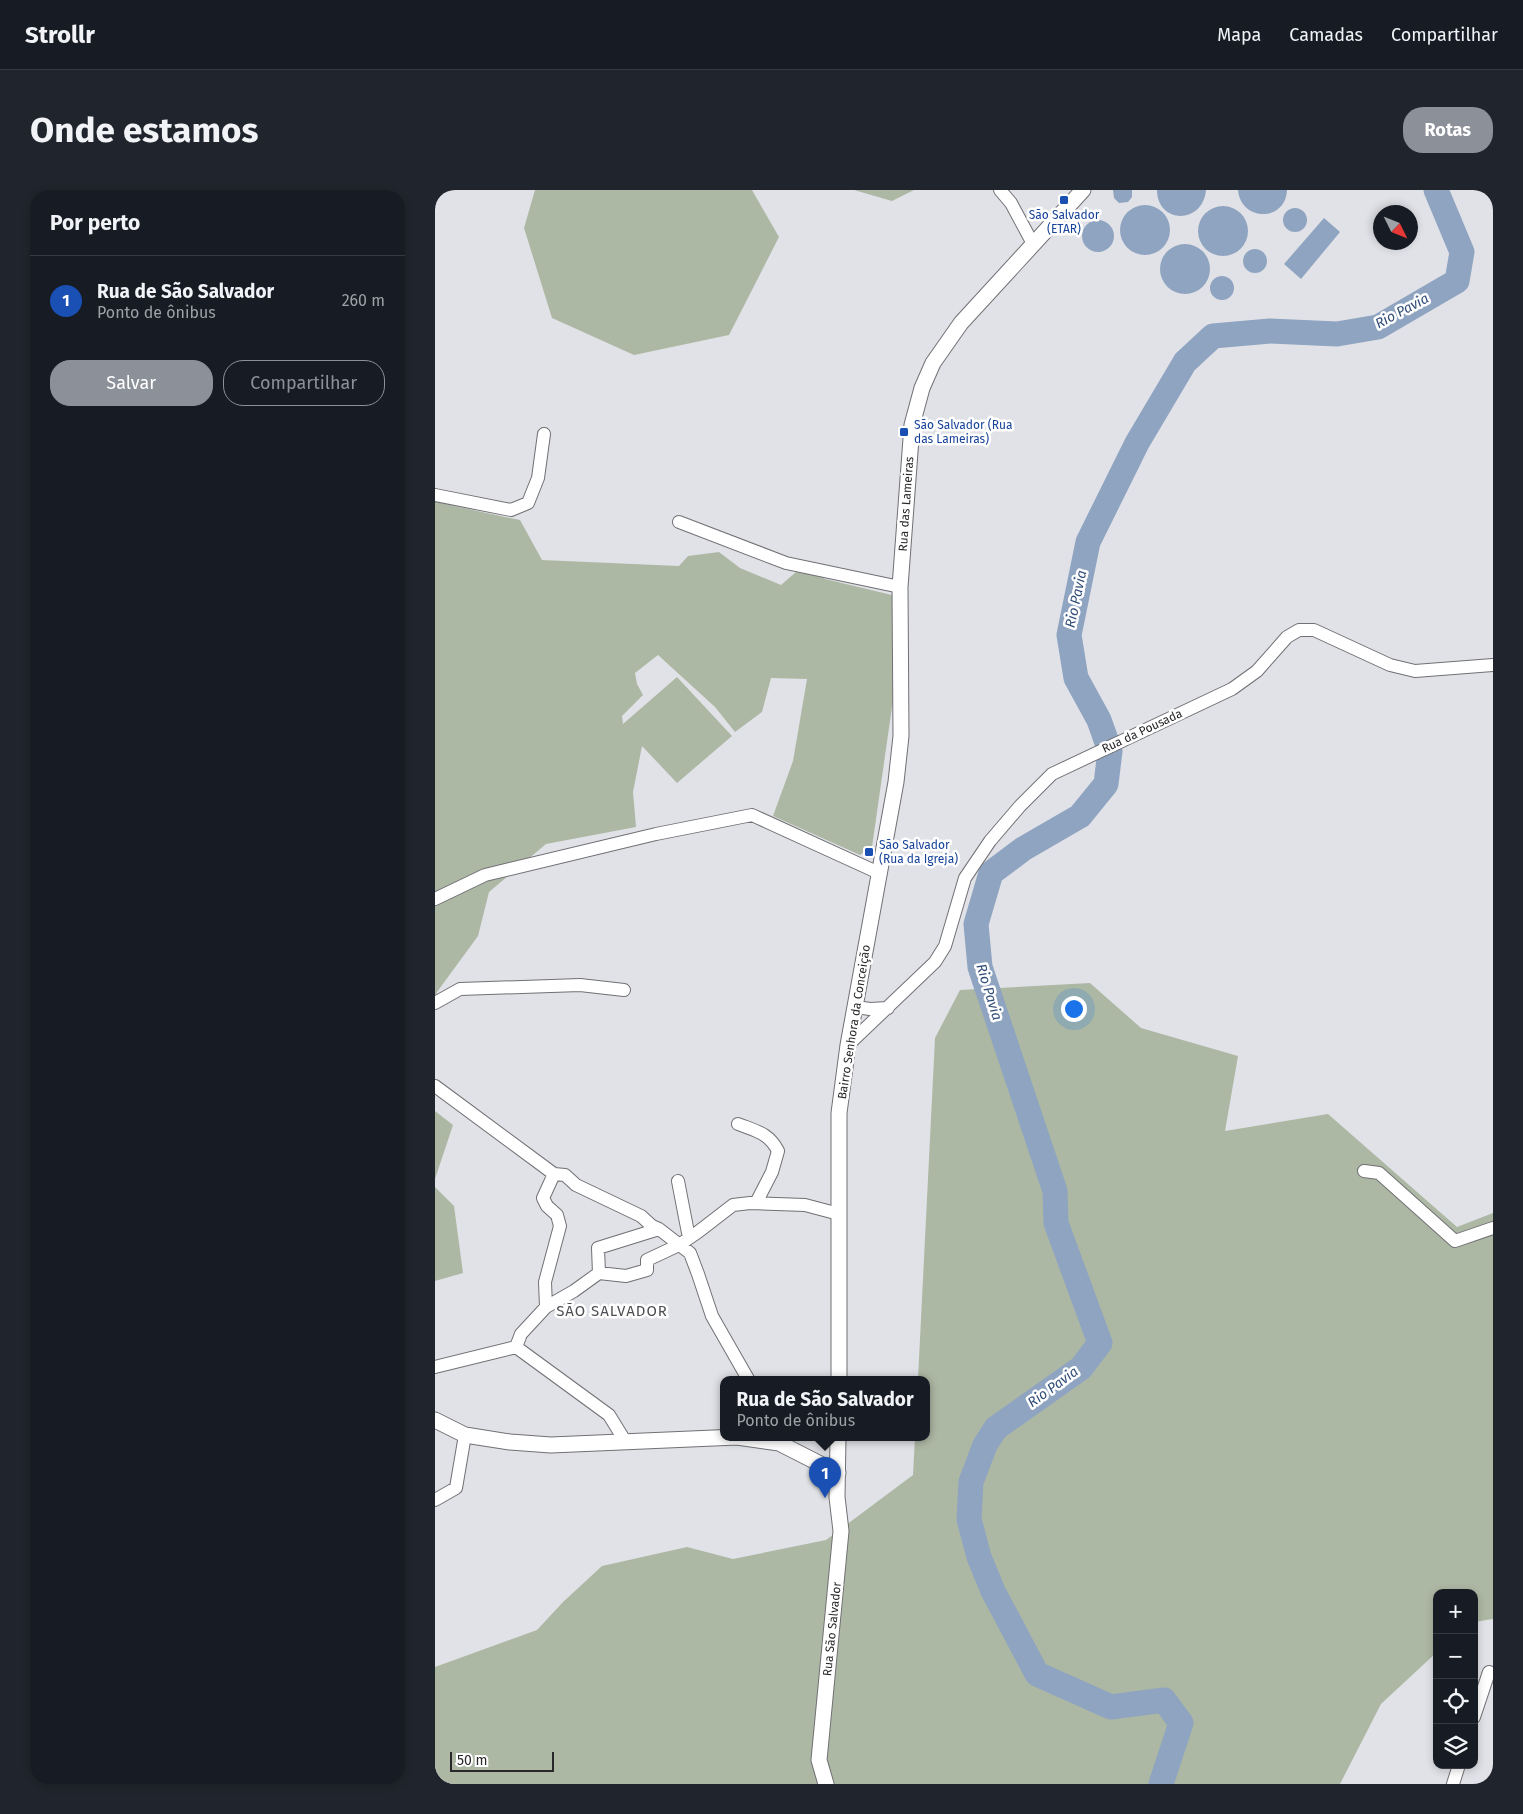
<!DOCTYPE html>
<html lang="pt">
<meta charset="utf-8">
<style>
body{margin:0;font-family:"Fira Sans",sans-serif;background:#20242c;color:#f1f3f6}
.controls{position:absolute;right:15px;bottom:15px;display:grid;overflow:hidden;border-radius:10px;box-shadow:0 2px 8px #0003}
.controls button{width:45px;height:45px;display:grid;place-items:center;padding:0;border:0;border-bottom:1px solid #363941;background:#171b24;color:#f1f3f6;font:25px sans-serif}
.compass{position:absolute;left:938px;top:15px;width:45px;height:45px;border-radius:50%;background:#171b24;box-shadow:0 2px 8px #0003;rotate:133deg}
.scale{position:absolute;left:15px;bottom:12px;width:104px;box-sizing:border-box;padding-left:5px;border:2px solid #28282a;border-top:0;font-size:14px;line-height:18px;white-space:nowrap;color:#28282a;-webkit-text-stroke:4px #fff;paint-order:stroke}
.you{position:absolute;left:638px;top:818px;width:18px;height:18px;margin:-12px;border:4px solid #fff;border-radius:50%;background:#1a73e8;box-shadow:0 0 0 8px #1a73e833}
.badge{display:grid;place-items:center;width:32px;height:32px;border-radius:50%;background:#8c9099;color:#fff;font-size:16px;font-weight:700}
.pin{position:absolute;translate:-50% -41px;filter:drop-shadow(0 1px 2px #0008)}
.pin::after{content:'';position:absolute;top:26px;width:18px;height:15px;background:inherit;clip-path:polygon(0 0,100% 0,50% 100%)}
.popup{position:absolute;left:285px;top:1186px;width:210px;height:65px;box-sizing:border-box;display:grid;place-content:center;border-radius:10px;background:#171b24;filter:drop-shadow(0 1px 4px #0005);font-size:16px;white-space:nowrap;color:#9ea1a6}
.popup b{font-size:19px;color:#f1f3f6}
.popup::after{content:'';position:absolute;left:50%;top:100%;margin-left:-10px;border:10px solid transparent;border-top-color:#171b24}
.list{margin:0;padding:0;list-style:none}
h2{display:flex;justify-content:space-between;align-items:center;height:65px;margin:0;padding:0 20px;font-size:21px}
h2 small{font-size:16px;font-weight:400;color:#9ea1a6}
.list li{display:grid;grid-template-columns:32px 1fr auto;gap:15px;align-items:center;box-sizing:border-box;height:90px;padding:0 20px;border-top:1px solid #363941}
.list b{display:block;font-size:19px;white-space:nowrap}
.list p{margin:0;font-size:16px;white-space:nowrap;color:#9ea1a6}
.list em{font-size:16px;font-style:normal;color:#9ea1a6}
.actions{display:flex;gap:10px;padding:15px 20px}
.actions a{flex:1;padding:11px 0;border:1px solid #8c9099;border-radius:20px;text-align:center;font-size:18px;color:#8c9099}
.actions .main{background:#8c9099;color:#fff}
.icon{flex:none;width:28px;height:28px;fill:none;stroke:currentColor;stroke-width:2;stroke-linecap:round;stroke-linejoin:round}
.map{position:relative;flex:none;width:1058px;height:1594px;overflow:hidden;border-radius:20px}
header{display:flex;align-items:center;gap:30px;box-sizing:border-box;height:70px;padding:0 25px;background:#171b24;border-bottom:1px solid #363941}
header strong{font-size:24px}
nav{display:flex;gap:28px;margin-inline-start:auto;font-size:18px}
.intro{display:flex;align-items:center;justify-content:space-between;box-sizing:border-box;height:120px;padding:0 30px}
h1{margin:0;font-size:35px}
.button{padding:12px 22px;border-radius:20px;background:#8c9099;color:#fff;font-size:18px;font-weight:700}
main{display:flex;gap:30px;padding:0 30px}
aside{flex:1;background:#171b24;border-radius:20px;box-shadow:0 2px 8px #0003}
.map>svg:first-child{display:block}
.green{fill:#adb8a4}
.water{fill:#8fa4c1}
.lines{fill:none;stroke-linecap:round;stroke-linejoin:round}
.river{stroke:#8fa4c1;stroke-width:25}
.minor-casing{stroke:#707075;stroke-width:14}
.tertiary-casing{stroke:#707075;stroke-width:17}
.minor{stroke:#fff;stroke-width:12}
.tertiary{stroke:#fff;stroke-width:15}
.transit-dot{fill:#1a4fb4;stroke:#fff;stroke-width:2}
.labels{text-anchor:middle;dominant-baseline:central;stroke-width:5;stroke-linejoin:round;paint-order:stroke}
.transit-label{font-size:12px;fill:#164399;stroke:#fff;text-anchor:start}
.street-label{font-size:12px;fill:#28282a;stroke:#fff}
.water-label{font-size:14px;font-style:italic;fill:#314e78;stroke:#fff}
.quarter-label{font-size:15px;letter-spacing:1px;fill:#4f4f53;stroke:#fff}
</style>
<header>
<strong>Strollr</strong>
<nav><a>Mapa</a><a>Camadas</a><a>Compartilhar</a></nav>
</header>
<div class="intro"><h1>Onde estamos</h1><a class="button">Rotas</a></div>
<main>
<aside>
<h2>Por perto<small></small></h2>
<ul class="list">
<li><span class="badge" style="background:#1a4fb4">1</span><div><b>Rua de São Salvador</b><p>Ponto de ônibus</p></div><em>260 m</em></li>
</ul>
<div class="actions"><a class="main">Salvar</a><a>Compartilhar</a></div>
</aside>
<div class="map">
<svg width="1058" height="1594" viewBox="0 0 1058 1594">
<rect width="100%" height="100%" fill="#e1e2e7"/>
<path class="green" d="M 100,0 L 317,0 L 344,47 L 294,145 L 199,165 L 117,128 L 89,38 Z
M 419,0 L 479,0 L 457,11 Z
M 0,312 L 85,330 L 107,370 L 244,376 L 253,366 L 284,362 L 305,378 L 346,395 L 361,382 L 381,384 L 390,389 L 457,405 L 459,503 L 437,657 L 425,665 L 338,626 L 358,571 L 372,489 L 336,488 L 327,522 L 300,542 L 280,517 L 223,465 L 200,483 L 202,494 L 208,505 L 187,526 L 188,534 L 242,487 L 297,546 L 242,593 L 207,556 L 198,602 L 201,637 L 111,654 L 54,702 L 43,746 L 2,802 L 0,812 Z
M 655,793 L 706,838 L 803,866 L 790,941 L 893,924 L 1022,1037 L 1058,1023 L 1058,1429 L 1039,1432 L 1039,1403 L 1002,1403 L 1002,1462 L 946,1514 L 905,1594 L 0,1594 L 0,1477 L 102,1440 L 128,1412 L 167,1376 L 252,1357 L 298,1369 L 391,1350 L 478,1285 L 480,1247 L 491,1247 L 491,1189 L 483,1189 L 500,848 L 525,800 Z
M 0,921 L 18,935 L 0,989 Z
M 0,997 L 19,1016 L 28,1083 L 0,1091 Z"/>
<path class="water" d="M 678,0 L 697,0 L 697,7 L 693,12 L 684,13 L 679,8 Z
M 722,0 L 771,0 C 768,35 722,34 722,0 Z
M 803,0 L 852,0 C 851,32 806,32 803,0 Z
M685 40a25 25 0 1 1 50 0a25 25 0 1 1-50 0Z
M763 41a25 25 0 1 1 50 0a25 25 0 1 1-50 0Z
M848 30a12 12 0 1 1 24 0a12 12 0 1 1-24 0Z
M 889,28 L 905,42 L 866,89 L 849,74 Z
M647 46a16 16 0 1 1 32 0a16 16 0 1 1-32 0Z
M725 79a25 25 0 1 1 50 0a25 25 0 1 1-50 0Z
M808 71a12 12 0 1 1 24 0a12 12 0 1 1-24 0Z
M775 98a12 12 0 1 1 24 0a12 12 0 1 1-24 0Z"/>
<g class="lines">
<path class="river" d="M 726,1594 L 746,1533 L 729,1510 L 676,1517 L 602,1484 L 558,1401 L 544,1367 L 534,1329 L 536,1292 L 550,1255 L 561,1238 L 646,1178 L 665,1153 L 621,1033 L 620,1001 L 545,777 L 541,734 L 556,683 L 588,659 L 645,626 L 671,594 L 675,561 L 664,530 L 641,488 L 634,445 L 653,352 L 702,253 L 750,172 L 778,146 L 835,141 L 902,144 L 943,137 L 1022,91 L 1027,62 L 1001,0"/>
<defs>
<path id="minor" d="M 565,0 L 576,13 L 598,54
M 0,305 L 76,320 L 93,313 L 103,288 L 109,244
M 244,332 L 351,373 L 465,397
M 0,709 L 50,685 L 221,644 L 317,625 L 444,683
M 0,813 L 25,799 L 145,795 L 189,800
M 421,817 L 435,819 L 453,818
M 413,855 L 500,772 L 510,756 L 530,688 L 555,651 L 585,616 L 617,584 L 797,499 L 822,481 L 852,447 L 864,440 L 879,440 L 955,475 L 980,481 L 1058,475
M 0,896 L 119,984 L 108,1008 L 112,1016 L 122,1025 L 125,1036 L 110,1092 L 111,1117 L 86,1144 L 81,1157
M 303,934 C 321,941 334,943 343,961 L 337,982 L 321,1013
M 929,981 L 944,983 L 1020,1051 L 1058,1038
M 119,984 L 130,985 L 141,995 L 206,1026 L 217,1036 L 224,1039 L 255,1063 L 263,1084 L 277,1126 L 313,1189
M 243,991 L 254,1048
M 164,1083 L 163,1058 L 224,1039
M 111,1117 L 139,1101 L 164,1083 L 191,1086 L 212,1080 L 212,1070 L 244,1055 L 263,1042 L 298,1015 L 315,1013 L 370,1015 L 404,1024
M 0,1177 L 81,1157 L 174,1225 L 190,1251
M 0,1310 L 21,1298 L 30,1245
M 1039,1527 L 1054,1482
M 1018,1594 L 1024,1575"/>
<path id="tertiary" d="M 404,1189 L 404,923 L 413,855 L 461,592 L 466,546 L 465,397 L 477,235 L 487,198 L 498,173 L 526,133 L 648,0
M 0,1230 L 30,1245 L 75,1252 L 116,1255 L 302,1247 L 344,1253 L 403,1283
M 391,1594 L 384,1570 L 406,1341 L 402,1307 L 403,1247"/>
</defs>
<use href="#minor" class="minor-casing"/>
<use href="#tertiary" class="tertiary-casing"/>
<use href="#minor" class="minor"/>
<use href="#tertiary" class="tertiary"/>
</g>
<g class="transit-dot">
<rect x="624" y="5" width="10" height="10" rx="2.5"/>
<rect x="464" y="237" width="10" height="10" rx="2.5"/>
<rect x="429" y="657" width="10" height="10" rx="2.5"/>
</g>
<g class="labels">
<g class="transit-label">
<text x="629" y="25" text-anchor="middle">São Salvador<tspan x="629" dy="14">(ETAR)</tspan></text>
<text x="479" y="235">São Salvador (Rua<tspan x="479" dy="14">das Lameiras)</tspan></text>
<text x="444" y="655">São Salvador<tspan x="444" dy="14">(Rua da Igreja)</tspan></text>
</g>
<g class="street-label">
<text transform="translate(471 314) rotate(-86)">Rua das Lameiras</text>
<text transform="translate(707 541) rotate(-25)">Rua da Pousada</text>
<text transform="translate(419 832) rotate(-81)">Bairro Senhora da Conceição</text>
<text transform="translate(397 1439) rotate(-84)">Rua São Salvador</text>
</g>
<g class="water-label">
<text transform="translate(967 121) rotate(-28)">Rio Pavia</text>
<text transform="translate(641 409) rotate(-78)">Rio Pavia</text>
<text transform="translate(554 802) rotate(73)">Rio Pavia</text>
<text transform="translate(618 1197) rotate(-36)">Rio Pavia</text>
</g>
<g class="quarter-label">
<text x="177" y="1121">SÃO SALVADOR</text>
</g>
</g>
</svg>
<div class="controls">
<button>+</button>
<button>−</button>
<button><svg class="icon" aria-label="locate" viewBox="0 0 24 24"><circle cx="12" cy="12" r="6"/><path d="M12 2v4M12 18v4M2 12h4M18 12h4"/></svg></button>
<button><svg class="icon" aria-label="layers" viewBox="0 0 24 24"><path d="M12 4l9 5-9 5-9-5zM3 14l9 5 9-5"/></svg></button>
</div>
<svg class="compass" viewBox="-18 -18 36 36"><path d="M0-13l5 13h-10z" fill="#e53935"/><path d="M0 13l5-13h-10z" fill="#9ea1a6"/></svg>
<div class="scale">50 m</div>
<div class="you"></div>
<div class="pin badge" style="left:390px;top:1308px;background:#1a4fb4">1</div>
<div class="popup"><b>Rua de São Salvador</b>Ponto de ônibus</div>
</div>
</main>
